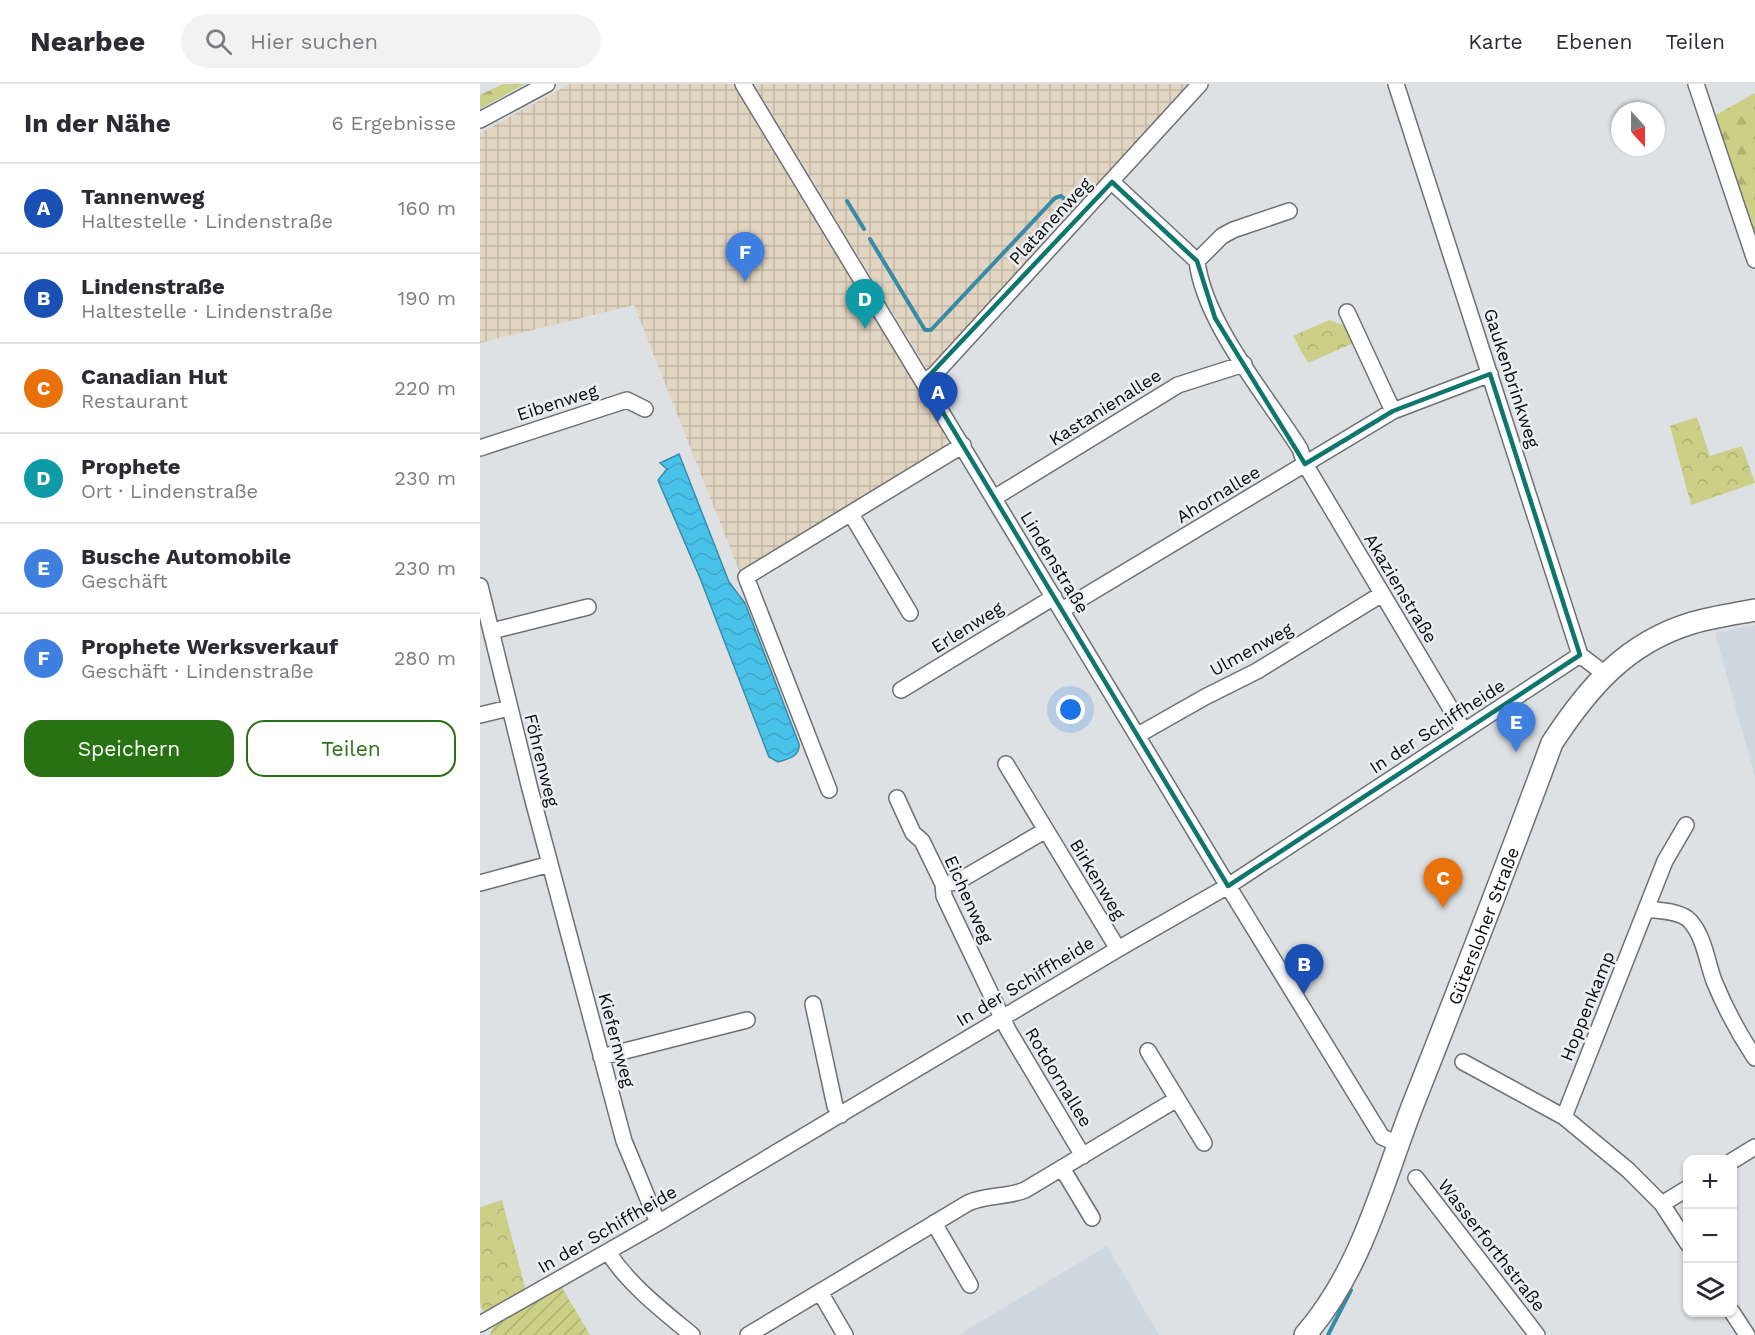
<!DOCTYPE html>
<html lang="de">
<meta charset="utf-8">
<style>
body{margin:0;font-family:"Work Sans",sans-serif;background:#f2f2f3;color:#2b2b33}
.controls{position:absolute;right:18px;bottom:18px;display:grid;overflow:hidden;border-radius:12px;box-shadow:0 2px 4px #0004}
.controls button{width:54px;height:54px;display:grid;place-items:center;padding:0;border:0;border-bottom:2px solid #e1e1e2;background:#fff;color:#2b2b33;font:30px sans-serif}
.compass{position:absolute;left:1131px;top:18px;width:54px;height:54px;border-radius:50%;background:#fff;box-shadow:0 2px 4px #0004;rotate:159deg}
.you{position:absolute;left:591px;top:626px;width:21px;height:21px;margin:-15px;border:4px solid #fff;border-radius:50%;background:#1a73e8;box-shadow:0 0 0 9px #1a73e833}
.badge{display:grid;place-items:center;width:39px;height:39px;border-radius:50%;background:#297214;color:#fff;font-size:20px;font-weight:700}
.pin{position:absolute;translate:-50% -50px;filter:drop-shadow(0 2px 3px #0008)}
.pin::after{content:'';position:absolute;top:32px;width:21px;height:18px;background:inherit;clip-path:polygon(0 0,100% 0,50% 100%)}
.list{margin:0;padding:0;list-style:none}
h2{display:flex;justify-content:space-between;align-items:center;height:78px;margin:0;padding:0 24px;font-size:26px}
h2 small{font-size:20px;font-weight:400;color:#7c7c81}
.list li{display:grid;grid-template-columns:39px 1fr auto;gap:18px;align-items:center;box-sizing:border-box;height:90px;padding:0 24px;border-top:2px solid #e1e1e2}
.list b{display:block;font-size:22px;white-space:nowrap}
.list p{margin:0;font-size:20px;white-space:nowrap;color:#7c7c81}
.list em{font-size:20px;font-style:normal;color:#7c7c81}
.actions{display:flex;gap:12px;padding:18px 24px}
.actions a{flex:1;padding:14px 0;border:2px solid #297214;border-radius:18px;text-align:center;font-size:21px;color:#297214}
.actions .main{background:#297214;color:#fff}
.icon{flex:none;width:33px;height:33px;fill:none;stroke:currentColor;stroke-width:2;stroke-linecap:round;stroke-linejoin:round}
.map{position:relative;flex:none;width:1275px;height:1251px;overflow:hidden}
header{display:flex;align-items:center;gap:36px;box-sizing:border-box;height:84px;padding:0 30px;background:#fff;border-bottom:2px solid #e1e1e2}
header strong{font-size:28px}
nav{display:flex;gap:33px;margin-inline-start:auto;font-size:21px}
.search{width:420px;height:54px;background:#f2f2f3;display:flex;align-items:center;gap:15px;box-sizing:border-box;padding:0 21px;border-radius:33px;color:#7c7c81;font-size:22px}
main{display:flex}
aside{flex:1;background:#fff}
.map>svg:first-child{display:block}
.built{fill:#cfd7e0}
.industrial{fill:url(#industrial-grid)}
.forest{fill:url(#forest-firs)}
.park{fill:url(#park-crowns)}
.garden{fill:url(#garden-furrows)}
.water{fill:url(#water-waves);stroke:#368ba8;stroke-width:1.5}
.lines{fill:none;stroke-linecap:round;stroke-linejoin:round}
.stream{stroke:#368ba8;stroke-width:4}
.minor-casing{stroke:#6e7073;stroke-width:18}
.secondary-casing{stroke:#6e7073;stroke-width:24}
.minor{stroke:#fff;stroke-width:15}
.secondary{stroke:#fff;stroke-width:21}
.marked{fill:none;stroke:#0f766e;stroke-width:4.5;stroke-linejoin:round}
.labels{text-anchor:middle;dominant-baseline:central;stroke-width:5;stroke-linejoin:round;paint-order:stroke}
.street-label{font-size:18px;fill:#0b0c0d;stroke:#ebeef2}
</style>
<header>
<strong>Nearbee</strong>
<div class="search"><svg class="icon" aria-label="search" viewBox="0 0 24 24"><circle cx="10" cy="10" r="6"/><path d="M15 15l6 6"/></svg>Hier suchen</div>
<nav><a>Karte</a><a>Ebenen</a><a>Teilen</a></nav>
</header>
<main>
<aside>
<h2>In der Nähe<small>6 Ergebnisse</small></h2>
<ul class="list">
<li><span class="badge" style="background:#1a4fb4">A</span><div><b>Tannenweg</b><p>Haltestelle · Lindenstraße</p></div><em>160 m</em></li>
<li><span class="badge" style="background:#1a4fb4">B</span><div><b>Lindenstraße</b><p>Haltestelle · Lindenstraße</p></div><em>190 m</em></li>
<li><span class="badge" style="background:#e8710a">C</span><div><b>Canadian Hut</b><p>Restaurant</p></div><em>220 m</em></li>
<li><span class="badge" style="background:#0f9aa8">D</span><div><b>Prophete</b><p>Ort · Lindenstraße</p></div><em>230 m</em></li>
<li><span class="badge" style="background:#3f7fe0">E</span><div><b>Busche Automobile</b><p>Geschäft</p></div><em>230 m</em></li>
<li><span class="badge" style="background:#3f7fe0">F</span><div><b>Prophete Werksverkauf</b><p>Geschäft · Lindenstraße</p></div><em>280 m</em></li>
</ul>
<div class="actions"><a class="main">Speichern</a><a>Teilen</a></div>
</aside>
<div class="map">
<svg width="1275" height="1251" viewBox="0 0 1275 1251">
<defs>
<pattern id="industrial-grid" width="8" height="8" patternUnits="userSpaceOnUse" patternTransform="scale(1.5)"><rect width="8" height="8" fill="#e2d5c1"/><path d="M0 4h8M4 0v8" fill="none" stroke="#c1b6a5"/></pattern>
<pattern id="forest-firs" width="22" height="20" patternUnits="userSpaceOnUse" patternTransform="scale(1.5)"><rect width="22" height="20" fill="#ccd086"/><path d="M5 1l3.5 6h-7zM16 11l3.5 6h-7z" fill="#aeb172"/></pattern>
<pattern id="park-crowns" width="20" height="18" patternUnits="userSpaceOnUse" patternTransform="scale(1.5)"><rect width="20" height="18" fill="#ccd086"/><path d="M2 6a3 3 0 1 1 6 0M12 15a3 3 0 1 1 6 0" fill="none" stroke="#aeb172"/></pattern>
<pattern id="garden-furrows" width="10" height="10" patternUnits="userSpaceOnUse" patternTransform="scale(1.5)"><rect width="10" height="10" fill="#ccd086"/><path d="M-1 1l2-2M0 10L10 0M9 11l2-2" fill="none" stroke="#aeb172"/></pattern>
<pattern id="water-waves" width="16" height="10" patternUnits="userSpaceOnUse" patternTransform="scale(1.5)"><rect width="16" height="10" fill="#49c2ea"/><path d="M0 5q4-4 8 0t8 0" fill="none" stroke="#3ea6c8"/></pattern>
</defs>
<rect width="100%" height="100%" fill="#dee1e4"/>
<path class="built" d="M 1275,541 L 1275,693 L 1235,549 Z
M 627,1162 L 679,1251 L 478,1251 Z"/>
<path class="industrial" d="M 90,0 L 253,0 L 468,352 L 464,366 L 260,489 L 154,221 L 0,259 L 0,49 Z
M 274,0 L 710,0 L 455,284 L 446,283 Z"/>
<path class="forest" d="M 23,0 L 45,0 L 0,25 L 0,11 Z
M 1275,9 L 1275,155 L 1234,32 Z"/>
<path class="park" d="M 849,236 L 866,242 L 874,259 L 828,279 L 813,252 Z
M 1217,333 L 1230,372 L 1262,362 L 1275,399 L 1211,421 L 1190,342 Z
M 22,1116 L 46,1207 L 10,1229 L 2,1226 L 0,1218 L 0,1123 Z"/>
<path class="garden" d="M 81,1202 L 110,1251 L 10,1251 L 13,1243 Z"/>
<path class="water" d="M 199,370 L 249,498 L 265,519 L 319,660 C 320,673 308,675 298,678 L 289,673 L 220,494 L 178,396 L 187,385 L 180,379 Z"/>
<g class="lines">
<path class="stream" d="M 367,117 L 384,145
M 390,155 L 445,246 L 451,246 L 575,114 L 581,112 L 590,119
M 848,1251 L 871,1206"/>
<defs>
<path id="minor" d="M 263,0 L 748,802 L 902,1053 L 919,1060
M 916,0 L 1100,571 L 1125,590
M 1216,0 L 1275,176
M 0,36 L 67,0
M 632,98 L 717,177 C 724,239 787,312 820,365 L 825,380 L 984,647
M 717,177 L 742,152 L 753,146 L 809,127
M 867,228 L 913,327
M 444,297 L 454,291 L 720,0
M 0,364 L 147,316 L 165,325
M 514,414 L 698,301 L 764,280
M 371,430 L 430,529
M 0,502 L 50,705 L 144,1057 L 178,1139
M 582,526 L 913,327 L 1010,290
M 12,547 L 108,523
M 421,606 L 574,513
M 0,631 L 29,624
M 658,651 L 725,613 L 777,587 L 902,510
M 526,680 L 638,865
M 349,706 L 266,493 L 483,361
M 417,714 L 433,749 L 442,757 L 463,800 L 464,812 L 528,946 L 603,1072
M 0,799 L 70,780
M 463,800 L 477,798 L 566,746
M 1167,825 C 1180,827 1201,827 1210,837 C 1224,852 1227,878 1234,897 C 1245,924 1259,950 1275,974
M 333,920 L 355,1022 L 361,1031
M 668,967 L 724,1059
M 121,973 L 267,936
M 983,978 L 1084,1033 L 1148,1086 L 1182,1120 L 1208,1160
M 1084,1033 L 1185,777 L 1206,741
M 1252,1077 L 1275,1063
M 582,1084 L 612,1134
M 936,1094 L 1057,1251
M 1182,1120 L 1208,1104
M 454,1139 L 490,1201
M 128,1168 C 149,1201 182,1226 212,1251
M 340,1208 L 365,1251
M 1252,1228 L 1267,1251
M 0,1240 L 178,1139 L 638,865 L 748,802 L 1100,571
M 268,1251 L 488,1119 C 507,1110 526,1114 545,1106 L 697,1015"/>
<g id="secondary">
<path id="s1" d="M 825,1251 C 881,1187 902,1101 932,1023 C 980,902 1027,781 1072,659 C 1108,604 1146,559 1212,539 C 1232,533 1254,530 1275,526"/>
</g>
</defs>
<use href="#minor" class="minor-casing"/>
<use href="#secondary" class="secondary-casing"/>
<use href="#minor" class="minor"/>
<use href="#secondary" class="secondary"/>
</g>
<path class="marked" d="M 632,98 L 717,177 L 735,234 L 825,380 L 913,327 L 1010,290 L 1100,571 L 748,802 L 444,297 Z"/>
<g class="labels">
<g class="street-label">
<text transform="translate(570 137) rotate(-47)">Platanenweg</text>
<text transform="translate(1032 294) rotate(72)">Gaukenbrinkweg</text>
<text transform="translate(77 318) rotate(-18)">Eibenweg</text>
<text transform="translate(625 323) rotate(-32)">Kastanienallee</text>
<text transform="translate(738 410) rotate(-31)">Ahornallee</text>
<text transform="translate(575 478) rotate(59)">Lindenstraße</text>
<text transform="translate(921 504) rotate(59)">Akazienstraße</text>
<text transform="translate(487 543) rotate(-32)">Erlenweg</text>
<text transform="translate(771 565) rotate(-29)">Ulmenweg</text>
<text transform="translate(957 642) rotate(-33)">In der Schiffheide</text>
<text transform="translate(62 676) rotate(76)">Föhrenweg</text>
<text transform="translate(618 795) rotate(59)">Birkenweg</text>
<text transform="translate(489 815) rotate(66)">Eichenweg</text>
<text stroke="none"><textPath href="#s1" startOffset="448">Gütersloher Straße</textPath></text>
<text transform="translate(545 897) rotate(-31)">In der Schiffheide</text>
<text transform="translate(1107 922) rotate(-68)">Hoppenkamp</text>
<text transform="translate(137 956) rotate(75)">Kiefernweg</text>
<text transform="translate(579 993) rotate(59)">Rotdornallee</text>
<text transform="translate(127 1145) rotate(-30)">In der Schiffheide</text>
<text transform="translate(1012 1161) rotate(52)">Wasserforthstraße</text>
</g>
</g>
</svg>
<div class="controls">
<button>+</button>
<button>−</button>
<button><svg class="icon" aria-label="layers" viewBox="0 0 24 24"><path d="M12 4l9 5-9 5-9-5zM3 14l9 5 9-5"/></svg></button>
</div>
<svg class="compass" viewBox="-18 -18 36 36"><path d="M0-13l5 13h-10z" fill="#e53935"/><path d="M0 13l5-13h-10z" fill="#7c7c81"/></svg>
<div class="you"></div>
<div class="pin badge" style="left:458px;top:338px;background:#1a4fb4">A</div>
<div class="pin badge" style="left:824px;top:910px;background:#1a4fb4">B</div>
<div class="pin badge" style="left:963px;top:824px;background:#e8710a">C</div>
<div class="pin badge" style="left:385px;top:245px;background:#0f9aa8">D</div>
<div class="pin badge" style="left:1036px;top:668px;background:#3f7fe0">E</div>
<div class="pin badge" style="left:265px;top:198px;background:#3f7fe0">F</div>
</div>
</main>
